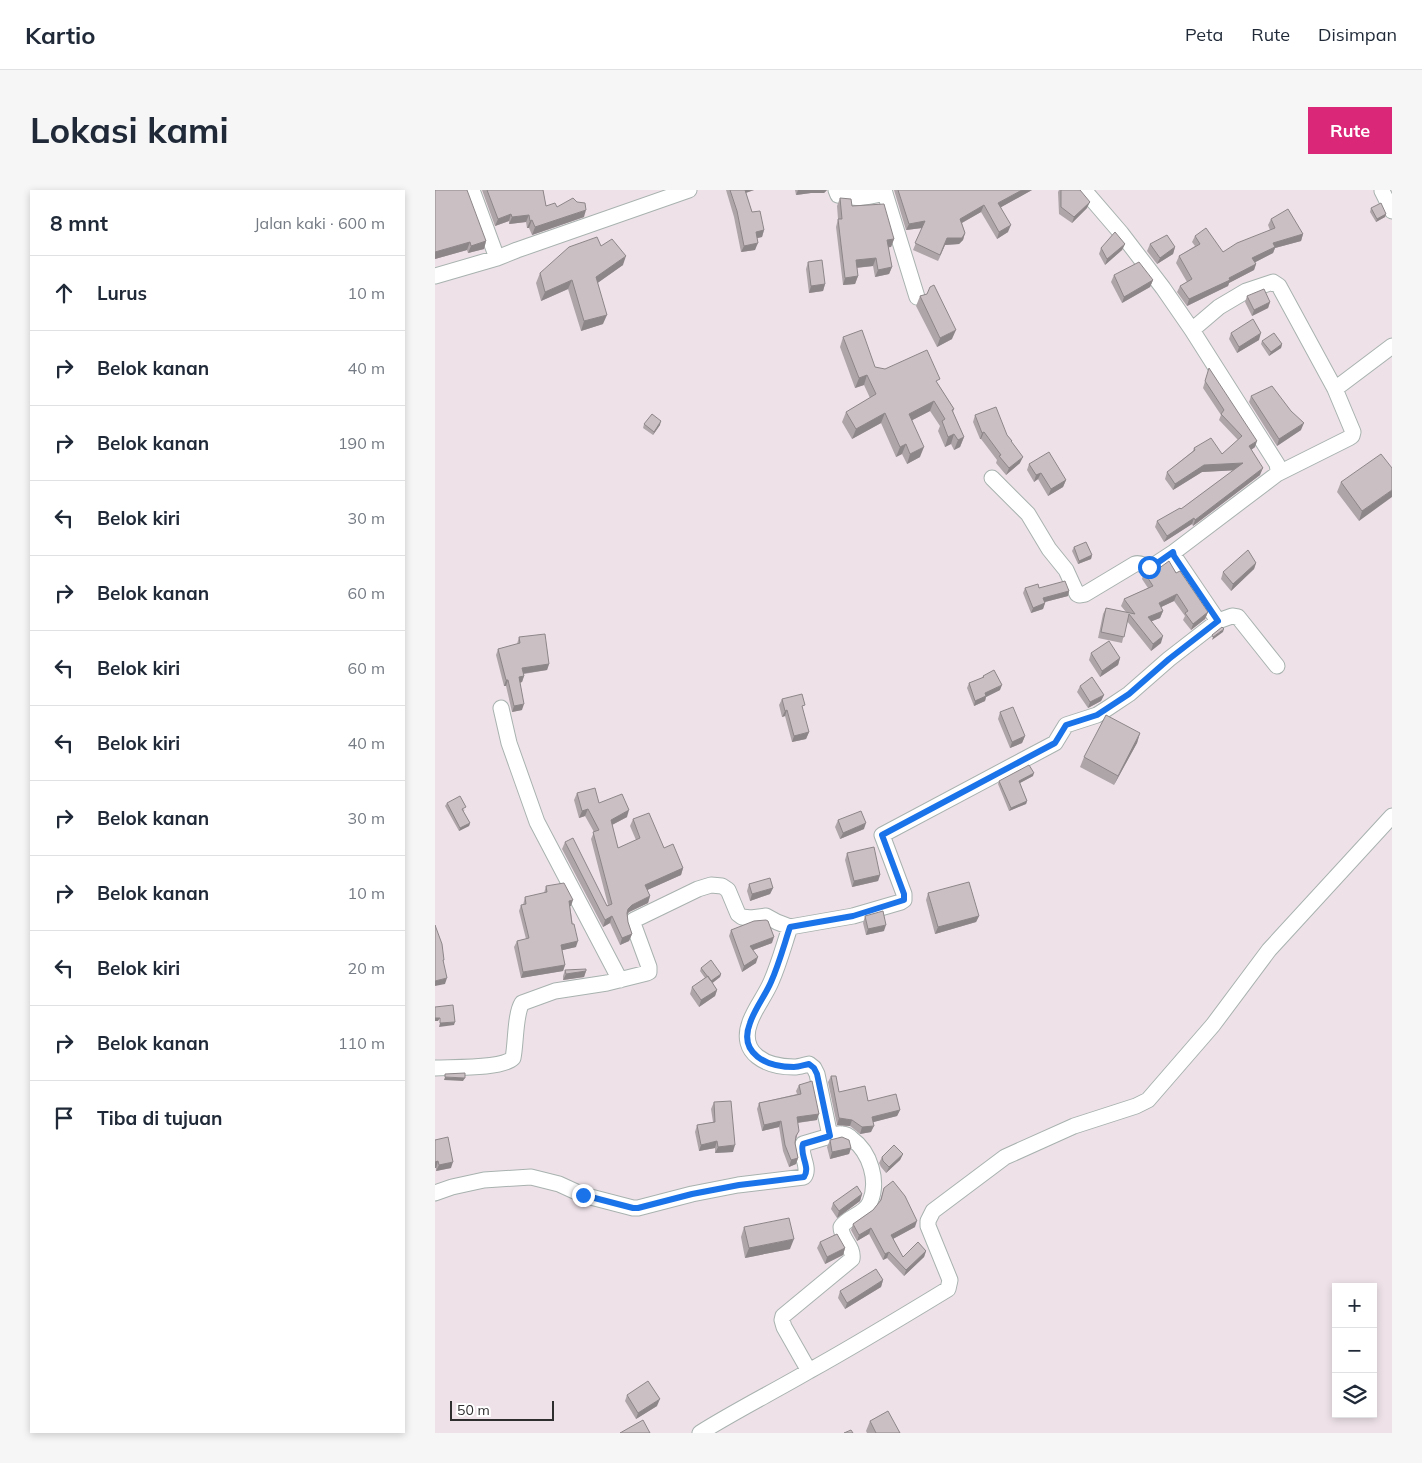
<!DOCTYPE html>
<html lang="id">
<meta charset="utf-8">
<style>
body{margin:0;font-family:Mulish,sans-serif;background:#f6f6f7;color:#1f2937}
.controls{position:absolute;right:15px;bottom:15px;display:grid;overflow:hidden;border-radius:0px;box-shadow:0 2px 8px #0003}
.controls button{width:45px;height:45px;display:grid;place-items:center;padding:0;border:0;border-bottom:1px solid #e0e1e3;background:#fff;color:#1f2937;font:25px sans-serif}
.scale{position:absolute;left:15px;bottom:12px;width:104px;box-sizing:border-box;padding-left:5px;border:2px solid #2e2e2e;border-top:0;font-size:14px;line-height:18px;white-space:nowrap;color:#2e2e2e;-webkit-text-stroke:4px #fff;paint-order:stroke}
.stop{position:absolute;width:15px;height:15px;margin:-11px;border:4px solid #1a73e8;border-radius:50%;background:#fff}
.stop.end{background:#1a73e8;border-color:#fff;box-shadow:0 1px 5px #0008}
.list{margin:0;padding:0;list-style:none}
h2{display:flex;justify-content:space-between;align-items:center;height:65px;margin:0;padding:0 20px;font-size:21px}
h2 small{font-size:16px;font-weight:400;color:#747a83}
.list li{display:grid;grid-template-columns:32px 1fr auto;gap:15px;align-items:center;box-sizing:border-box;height:75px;padding:0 20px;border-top:1px solid #e0e1e3}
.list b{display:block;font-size:19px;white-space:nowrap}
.list em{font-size:16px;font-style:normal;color:#747a83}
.icon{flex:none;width:28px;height:28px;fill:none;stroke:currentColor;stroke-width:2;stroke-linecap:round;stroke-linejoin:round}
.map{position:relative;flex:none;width:957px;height:1243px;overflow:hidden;border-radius:0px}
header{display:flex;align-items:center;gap:30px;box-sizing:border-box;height:70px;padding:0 25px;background:#fff;border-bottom:1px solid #e0e1e3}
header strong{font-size:24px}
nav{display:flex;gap:28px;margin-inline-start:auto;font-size:18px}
.intro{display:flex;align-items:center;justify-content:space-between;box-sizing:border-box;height:120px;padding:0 30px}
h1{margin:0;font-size:35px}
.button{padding:12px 22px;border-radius:0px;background:#db2777;color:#fff;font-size:18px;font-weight:700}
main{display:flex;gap:30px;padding:0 30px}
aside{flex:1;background:#fff;border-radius:0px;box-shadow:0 2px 8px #0003}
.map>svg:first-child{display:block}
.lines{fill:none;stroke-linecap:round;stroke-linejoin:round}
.street-casing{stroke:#a8b2af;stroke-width:17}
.street{stroke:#fff;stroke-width:15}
.wall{fill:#aea5a9}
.shaded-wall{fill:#8d8689}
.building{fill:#cac0c4;stroke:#8d8689}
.route{stroke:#1a73e8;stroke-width:6}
</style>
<header>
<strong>Kartio</strong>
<nav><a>Peta</a><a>Rute</a><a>Disimpan</a></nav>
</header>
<div class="intro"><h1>Lokasi kami</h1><a class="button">Rute</a></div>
<main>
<aside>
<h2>8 mnt<small>Jalan kaki · 600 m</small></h2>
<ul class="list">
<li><svg class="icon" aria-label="ahead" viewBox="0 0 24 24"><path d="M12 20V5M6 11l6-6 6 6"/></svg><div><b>Lurus</b></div><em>10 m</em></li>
<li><svg class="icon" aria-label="right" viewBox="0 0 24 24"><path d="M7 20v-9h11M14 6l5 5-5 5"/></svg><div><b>Belok kanan</b></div><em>40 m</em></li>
<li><svg class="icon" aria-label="right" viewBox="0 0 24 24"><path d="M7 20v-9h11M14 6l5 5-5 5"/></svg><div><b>Belok kanan</b></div><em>190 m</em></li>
<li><svg class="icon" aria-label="left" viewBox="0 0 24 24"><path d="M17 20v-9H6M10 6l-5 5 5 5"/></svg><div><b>Belok kiri</b></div><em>30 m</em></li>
<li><svg class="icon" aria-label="right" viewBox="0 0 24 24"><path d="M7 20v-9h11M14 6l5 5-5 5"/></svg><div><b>Belok kanan</b></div><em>60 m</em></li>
<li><svg class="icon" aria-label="left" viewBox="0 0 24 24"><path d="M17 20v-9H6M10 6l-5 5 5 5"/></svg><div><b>Belok kiri</b></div><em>60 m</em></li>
<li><svg class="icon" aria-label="left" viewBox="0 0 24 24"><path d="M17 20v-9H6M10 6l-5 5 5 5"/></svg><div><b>Belok kiri</b></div><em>40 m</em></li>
<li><svg class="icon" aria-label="right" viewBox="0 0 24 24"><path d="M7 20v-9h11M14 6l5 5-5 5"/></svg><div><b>Belok kanan</b></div><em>30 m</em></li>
<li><svg class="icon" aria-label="right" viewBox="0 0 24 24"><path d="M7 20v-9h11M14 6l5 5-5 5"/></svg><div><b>Belok kanan</b></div><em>10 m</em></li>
<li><svg class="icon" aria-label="left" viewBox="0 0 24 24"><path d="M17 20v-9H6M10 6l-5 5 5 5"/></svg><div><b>Belok kiri</b></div><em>20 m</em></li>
<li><svg class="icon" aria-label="right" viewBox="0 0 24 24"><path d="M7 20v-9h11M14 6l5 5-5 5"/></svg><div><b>Belok kanan</b></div><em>110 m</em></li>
<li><svg class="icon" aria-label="arrive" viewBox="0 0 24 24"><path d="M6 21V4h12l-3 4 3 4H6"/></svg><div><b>Tiba di tujuan</b></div></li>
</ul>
</aside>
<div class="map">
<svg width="957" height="1243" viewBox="0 0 957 1243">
<rect width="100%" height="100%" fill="#eee2e8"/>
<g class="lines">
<defs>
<path id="street" d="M 37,0 L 62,68
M 401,0 L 403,5 C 421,10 432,7 450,3
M 449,0 L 482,107
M 649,0 L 686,43 L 728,98 L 757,140 L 842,274 L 843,280 L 842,284 L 739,362 L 739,366 L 783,431
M 947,1 L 957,21
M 0,86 L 62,68 L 82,60 L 254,0
M 757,140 L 784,117 L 811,101 L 838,92 L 844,96 L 900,199 L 918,242 L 917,246 L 914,248 L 842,284
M 900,199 L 957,156
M 557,288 L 593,324 L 614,359 L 631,380 L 642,404 L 644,405 L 650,404 L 700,374 C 706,372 709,377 716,377 L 739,362
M 66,518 L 74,553 L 102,632 L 185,790
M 0,878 C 17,877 67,879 78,868 C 81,854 80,824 87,813 L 120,801 L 172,793 L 212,783 L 214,782 L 214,777 L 199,736 L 199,730 L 263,699 L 276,695 L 287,696 L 293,700 L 303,724 L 307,727 L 316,728 L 331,726 L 342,732 L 355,737
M 0,1003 L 17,997 L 49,990 L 96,987 L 124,994 L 148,1005 L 198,1018 L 203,1018 L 257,1004 L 303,995 L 369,987 C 376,977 364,965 368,954 L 395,946 L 382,884 L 379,878 L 374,874 C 369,875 364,877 359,877 C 332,877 303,864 315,832 C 320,818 330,806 336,792 C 344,774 349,755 355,737 L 418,726 L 466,712 L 469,710 L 469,704 L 447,645 L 620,553 L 631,535 L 662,525 L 673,518 L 694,504 L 734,469 L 783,431 L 797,426 L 803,427 L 842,476
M 374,1181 L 349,1137 L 347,1130 L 348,1126 L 417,1069 C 419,1056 406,1050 406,1037 C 413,1026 430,1025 435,1012 C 444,991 435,962 417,949 C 414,946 410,944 407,944 C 403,943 399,945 395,946
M 265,1243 C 300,1221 338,1202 374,1181 C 421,1155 467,1127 513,1099 L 515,1090 L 493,1036 L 493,1031 L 498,1021 L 570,967 L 639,936 L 701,916 L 713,910 L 778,835 L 834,760 L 957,626"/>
</defs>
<use href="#street" class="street-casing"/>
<use href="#street" class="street"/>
</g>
<path class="wall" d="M 0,0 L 51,51 L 49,59 L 33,63 L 32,60 L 0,69 Z
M 47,0 L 108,0 L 111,16 L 122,17 L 149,27 L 97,45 L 94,38 L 92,38 L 91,32 L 74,34 L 74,31 L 60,36 Z
M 291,0 L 319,0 L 311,3 L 317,22 L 329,40 L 327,47 L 322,48 L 320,60 L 306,62 L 299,27 Z
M 360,0 L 392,0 L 389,3 L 376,3 L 361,5 Z
M 459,0 L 597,0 L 566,17 L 573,42 L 562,49 L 546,22 L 527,33 L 530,43 L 528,50 L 524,54 L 510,55 L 503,71 L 478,60 L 487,38 L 471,40 Z
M 624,0 L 645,0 L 652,18 L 637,33 L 624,24 L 623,2 Z
M 405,8 L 417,16 L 459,49 L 456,57 L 453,57 L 457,77 L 454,84 L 440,87 L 438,76 L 422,78 L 423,86 L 420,94 L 408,95 L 401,37 L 403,29 L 402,16 Z
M 936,18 L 951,24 L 950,27 L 941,32 L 935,22 Z
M 836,29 L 868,44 L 866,51 L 840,58 L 838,63 L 820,72 L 821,74 L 819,80 L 794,93 L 793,96 L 752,116 L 742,102 L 745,96 L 752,92 L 741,73 L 744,66 L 760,56 L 757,52 L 760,46 L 788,62 L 835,40 L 833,35 Z
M 690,54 L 687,60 L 670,75 L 664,64 L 666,58 Z
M 715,54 L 740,57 L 738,64 L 722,74 L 712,61 Z
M 166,56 L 188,75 L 162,93 L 168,134 L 146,141 L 133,99 L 106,111 L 101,93 L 105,83 Z
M 373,72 L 390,94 L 388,101 L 374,103 L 371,79 Z
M 679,85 L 718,90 L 715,97 L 687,113 L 676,92 Z
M 492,104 L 517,149 L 502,157 L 481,116 L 485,106 Z
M 812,106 L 835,112 L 833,118 L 817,126 L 810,112 Z
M 796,143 L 824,150 L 802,163 L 794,149 Z
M 408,147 L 440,177 L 503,194 L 519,219 L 518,222 L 529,247 L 525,257 L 519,260 L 516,254 L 510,257 L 503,241 L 505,236 L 495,221 L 477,230 L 485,267 L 472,274 L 467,264 L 461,267 L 446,233 L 417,249 L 407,232 L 411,222 L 435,208 L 429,195 L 420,198 L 405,157 Z
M 827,151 L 847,154 L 846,158 L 834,166 L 826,154 Z
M 774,178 L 820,257 L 816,260 L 825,285 L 758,336 L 757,334 L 729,352 L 720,337 L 722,331 L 746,319 L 799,280 L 767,282 L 738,300 L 730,289 L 732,282 L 758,261 L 759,258 L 787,264 L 803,250 L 784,230 L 786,225 L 768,198 Z
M 816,206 L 866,240 L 842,256 L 814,212 Z
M 540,225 L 572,245 L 577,251 L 576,252 L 585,273 L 571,285 L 561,273 L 562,270 L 546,249 L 545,249 L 538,232 Z
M 209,234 L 225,235 L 218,245 L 208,238 Z
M 594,274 L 631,290 L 628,297 L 613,306 L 603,289 L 599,292 L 592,280 Z
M 957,278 L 924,331 L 902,302 L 906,292 Z
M 639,357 L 657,365 L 656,369 L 643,374 L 637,361 Z
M 821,373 L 819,379 L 796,401 L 786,389 L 788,382 Z
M 709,382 L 741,383 L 773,422 L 770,429 L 756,440 L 748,430 L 750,426 L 739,411 L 726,417 L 728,421 L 725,428 L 716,431 L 726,453 L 716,461 L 692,431 L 687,453 L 663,448 L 668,424 L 671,418 L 691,422 L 686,416 L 689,409 L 713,398 L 707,389 Z
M 590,398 L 604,398 L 634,401 L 633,406 L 610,412 L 610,413 L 608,419 L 596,423 L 588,403 Z
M 84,447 L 114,474 L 112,480 L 89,484 L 89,486 L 87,492 L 85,493 L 87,520 L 77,522 L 71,496 L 69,496 L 61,465 L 63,459 L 82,454 Z
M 656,463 L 685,468 L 683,475 L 665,487 L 654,470 Z
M 548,486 L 565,500 L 551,507 L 550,511 L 539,516 L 532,498 L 534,493 L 547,488 Z
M 645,496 L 669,505 L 666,511 L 653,518 L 642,502 Z
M 347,509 L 374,542 L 371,549 L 357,552 L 350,526 L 347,527 L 344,515 Z
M 565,522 L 590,546 L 587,553 L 575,558 L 563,529 Z
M 705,543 L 702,553 L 679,595 L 645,577 L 649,567 Z
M 598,586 L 585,593 L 592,611 L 591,614 L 574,621 L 563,594 L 564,591 Z
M 142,603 L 192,627 L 177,635 L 183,658 L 201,650 L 195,636 L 198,629 L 248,678 L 246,685 L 212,700 L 215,706 L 213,713 L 194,722 L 192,724 L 193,732 L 197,744 L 194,751 L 185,755 L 175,733 L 168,737 L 127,659 L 130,652 L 172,716 L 173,715 L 156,649 L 159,642 L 150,626 L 144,628 L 139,610 Z
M 12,613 L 30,620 L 28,621 L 35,633 L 34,636 L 24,641 L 10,616 Z
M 403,630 L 429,639 L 405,649 L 400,637 Z
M 412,663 L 445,685 L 443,691 L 417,697 L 410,670 Z
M 314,694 L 338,698 L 335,704 L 315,711 L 312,701 Z
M 111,696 L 136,716 L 135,716 L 141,757 L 127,760 L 130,775 L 128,781 L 86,788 L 79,757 L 82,751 L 91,749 L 84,721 L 86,715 L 88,715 L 90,707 L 109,703 Z
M 493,703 L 544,726 L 541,732 L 500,744 L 491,710 Z
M 430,726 L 449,741 L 431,745 L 428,733 Z
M 296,740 L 337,753 L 318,760 L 321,773 L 307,782 L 294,746 Z
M 266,778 L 286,784 L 285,787 L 277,793 L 282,800 L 280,806 L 264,817 L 255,804 L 257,797 L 270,788 L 265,781 Z
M 130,780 L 151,781 L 149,787 L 128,790 L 128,786 Z
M 396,886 L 404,902 L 465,920 L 462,926 L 438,932 L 436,942 L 425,944 L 415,936 L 402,935 L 393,892 Z
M 364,895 L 382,930 L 363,933 L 362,947 L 361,949 L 360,953 L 363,968 L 361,974 L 354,977 L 348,961 L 344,937 L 327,941 L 322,919 L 324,913 L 362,904 L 361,901 Z
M 279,912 L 298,962 L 280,963 L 280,958 L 264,961 L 260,942 L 262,935 L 278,932 L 276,919 Z
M 0,950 L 16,978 L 1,981 L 1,978 L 0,978 Z
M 395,950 L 416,958 L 414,964 L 395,969 L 392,957 Z
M 468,964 L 465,970 L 451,983 L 446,977 L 444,973 L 447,967 Z
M 449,998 L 480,1037 L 458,1049 L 468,1067 L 491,1061 L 489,1067 L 469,1086 L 452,1068 L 448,1070 L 434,1044 L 422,1051 L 416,1040 L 418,1034 L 438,1020 L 445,1011 Z
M 427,1004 L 425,1011 L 402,1028 L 396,1019 L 398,1013 Z
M 309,1037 L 355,1059 L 310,1068 L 306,1047 Z
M 385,1052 L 410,1058 L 408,1065 L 390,1074 L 382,1058 Z
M 448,1090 L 446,1097 L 410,1119 L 403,1108 L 405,1101 Z
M 192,1205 L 222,1216 L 201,1229 L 190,1211 Z
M 435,1231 L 465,1243 L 432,1243 L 431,1241 Z"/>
<path class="shaded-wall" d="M 308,0 L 319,0 L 307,4 Z
M 363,0 L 392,0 L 389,3 L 376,3 L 361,5 Z
M 587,0 L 597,0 L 561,20 L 563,13 Z
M 655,12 L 652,18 L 637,33 L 639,27 Z
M 549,15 L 546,22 L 523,35 L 525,29 Z
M 151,20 L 149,27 L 97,45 L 100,37 Z
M 76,24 L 74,31 L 60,36 L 63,29 Z
M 951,24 L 950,27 L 941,32 L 942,29 Z
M 94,25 L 91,32 L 74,34 L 77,27 Z
M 97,30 L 94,38 L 92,38 L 95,31 Z
M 490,31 L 487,38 L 471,40 L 474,34 Z
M 576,35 L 573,42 L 562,49 L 564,42 Z
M 329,40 L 327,47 L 318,49 L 321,42 Z
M 530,43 L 528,50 L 524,54 L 510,55 L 503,71 L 512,48 Z
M 868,44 L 866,51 L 840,58 L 838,63 L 815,75 L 817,68 L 838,53 Z
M 459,49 L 456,57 L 449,58 L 452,50 Z
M 51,51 L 49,59 L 33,63 L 36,56 Z
M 35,52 L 32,60 L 0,69 L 0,62 Z
M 323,53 L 320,60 L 306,62 L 309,56 Z
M 690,54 L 687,60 L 670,75 L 672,69 Z
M 740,57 L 738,64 L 722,74 L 725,68 Z
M 191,66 L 188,75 L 157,97 L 161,87 Z
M 441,68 L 438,76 L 418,78 L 421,70 Z
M 821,74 L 819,80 L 794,93 L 793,96 L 752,116 L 754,109 L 794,88 Z
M 457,77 L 454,84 L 440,87 L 443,80 Z
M 423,86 L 420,94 L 408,95 L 410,88 Z
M 137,90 L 133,99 L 106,111 L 110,102 Z
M 718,90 L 715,97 L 687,113 L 689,107 Z
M 390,94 L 388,101 L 374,103 L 376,96 Z
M 835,112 L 833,118 L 817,126 L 819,120 Z
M 172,125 L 168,134 L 146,141 L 149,131 Z
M 521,140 L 517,149 L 502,157 L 505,148 Z
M 826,143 L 824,150 L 802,163 L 804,157 Z
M 847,154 L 846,158 L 834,166 L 836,162 Z
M 432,185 L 429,195 L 420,198 L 424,188 Z
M 499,211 L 495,221 L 470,234 L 474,224 Z
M 450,223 L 446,233 L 417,249 L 421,239 Z
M 226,231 L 225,235 L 218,245 L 219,242 Z
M 869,233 L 866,240 L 842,256 L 844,249 Z
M 549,242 L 546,249 L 545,249 L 547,243 Z
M 519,244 L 516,254 L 510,257 L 513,247 Z
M 529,247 L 525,257 L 519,260 L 523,250 Z
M 822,251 L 820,257 L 812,263 L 814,256 Z
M 471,254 L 467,264 L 461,267 L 465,257 Z
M 489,257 L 485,267 L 472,274 L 475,264 Z
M 588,267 L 585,273 L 571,285 L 574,278 Z
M 808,273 L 806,280 L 767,282 L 738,300 L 740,294 L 769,275 Z
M 828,278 L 825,285 L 758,336 L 760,330 Z
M 606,283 L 603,289 L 599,292 L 601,285 Z
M 631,290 L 628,297 L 613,306 L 616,299 Z
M 957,300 L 957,307 L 924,331 L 927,321 Z
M 759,328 L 757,334 L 729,352 L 732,346 Z
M 657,365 L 656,369 L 643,374 L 644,371 Z
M 821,373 L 819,379 L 796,401 L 798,394 Z
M 634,401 L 633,406 L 606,413 L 608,408 Z
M 742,404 L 739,411 L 722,419 L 724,413 Z
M 610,413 L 608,419 L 596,423 L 598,418 Z
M 728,421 L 725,428 L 710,434 L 713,427 Z
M 773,422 L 770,429 L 756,440 L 758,434 Z
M 789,439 L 788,442 L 777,450 L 778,447 Z
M 728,446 L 726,453 L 716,461 L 718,454 Z
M 685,468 L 683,475 L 665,487 L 667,481 Z
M 114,474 L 112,480 L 85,484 L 87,478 Z
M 89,486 L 87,492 L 82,493 L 84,487 Z
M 71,490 L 73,490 L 71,496 L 69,496 Z
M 567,495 L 565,500 L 551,507 L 550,511 L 539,516 L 540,511 L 550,503 Z
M 669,505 L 666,511 L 653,518 L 655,512 Z
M 89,514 L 87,520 L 77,522 L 79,516 Z
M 352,520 L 350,526 L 347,527 L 350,521 Z
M 374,542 L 371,549 L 357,552 L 359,546 Z
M 705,543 L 702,553 L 679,595 L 683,586 Z
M 590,546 L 587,553 L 575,558 L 577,552 Z
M 599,583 L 598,586 L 583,594 L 584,591 Z
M 592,611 L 591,614 L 574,621 L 576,618 Z
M 153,619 L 150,626 L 144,628 L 147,621 Z
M 194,620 L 192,627 L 173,637 L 176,630 Z
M 35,633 L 34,636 L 24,641 L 25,638 Z
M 431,633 L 429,639 L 405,649 L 408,643 Z
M 248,678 L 246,685 L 208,702 L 210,695 Z
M 445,685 L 443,691 L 417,697 L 419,691 Z
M 338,698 L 335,704 L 315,711 L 317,704 Z
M 215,706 L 213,713 L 194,722 L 191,726 L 193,719 L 197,715 Z
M 138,710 L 136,716 L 132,717 L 134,711 Z
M 177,726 L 175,733 L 168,737 L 170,730 Z
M 544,726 L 541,732 L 500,744 L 503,737 Z
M 451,735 L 449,741 L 431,745 L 433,739 Z
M 197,744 L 194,751 L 185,755 L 187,748 Z
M 339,747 L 337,753 L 313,762 L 315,756 Z
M 143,751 L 141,757 L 124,761 L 126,755 Z
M 323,767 L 321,773 L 307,782 L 309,776 Z
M 130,775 L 128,781 L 86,788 L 88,782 Z
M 151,781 L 149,787 L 128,790 L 131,784 Z
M 286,784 L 285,787 L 275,795 L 276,791 Z
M 12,788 L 10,794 L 0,796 L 0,791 Z
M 282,800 L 280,806 L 264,817 L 266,810 Z
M 0,828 L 5,828 L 3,831 L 0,831 Z
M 20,832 L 19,835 L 4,837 L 5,833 Z
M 10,887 L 30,888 L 28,891 L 9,890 Z
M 465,920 L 462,926 L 435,933 L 437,927 Z
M 384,924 L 382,930 L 360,933 L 362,927 Z
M 404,928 L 417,930 L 415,936 L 402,935 Z
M 346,931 L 344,937 L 327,941 L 329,935 Z
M 439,936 L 436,942 L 425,944 L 427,937 Z
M 282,951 L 280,958 L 264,961 L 266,955 Z
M 300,955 L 298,962 L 280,963 L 283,957 Z
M 416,958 L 414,964 L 395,969 L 397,962 Z
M 468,964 L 465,970 L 451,983 L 454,977 Z
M 363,968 L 361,974 L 354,977 L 356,970 Z
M 3,971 L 1,978 L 0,978 L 0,972 Z
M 18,972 L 16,978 L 1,981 L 4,975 Z
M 427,1004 L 425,1011 L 402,1028 L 404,1021 Z
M 482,1031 L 480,1037 L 454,1051 L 456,1045 Z
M 436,1038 L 434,1044 L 422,1051 L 424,1045 Z
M 359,1049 L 355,1059 L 310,1068 L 314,1058 Z
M 410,1058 L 408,1065 L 390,1074 L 392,1067 Z
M 491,1061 L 489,1067 L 469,1086 L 471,1080 Z
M 454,1062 L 452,1068 L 448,1070 L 450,1064 Z
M 448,1090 L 446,1097 L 410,1119 L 412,1113 Z
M 225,1209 L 222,1216 L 201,1229 L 203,1223 Z"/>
<path class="building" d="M 0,0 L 32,0 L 51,51 L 36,56 L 35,52 L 0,62 Z
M 52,0 L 108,0 L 111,16 L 120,13 L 122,17 L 138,8 L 142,12 L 150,13 L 151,20 L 100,37 L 97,30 L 95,31 L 94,25 L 77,27 L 76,24 L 63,29 Z
M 295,0 L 310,0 L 317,22 L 325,21 L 329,40 L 321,42 L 323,53 L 309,56 L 302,21 Z
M 463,0 L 587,0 L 563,13 L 576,35 L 564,42 L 549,15 L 525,29 L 530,43 L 527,48 L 512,48 L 505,65 L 480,53 L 490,31 L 474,34 Z
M 626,0 L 645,0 L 655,12 L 639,27 L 626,17 Z
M 405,8 L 416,9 L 417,16 L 449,14 L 459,49 L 452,50 L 457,77 L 443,80 L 441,68 L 421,70 L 423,86 L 410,88 L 403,29 L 407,29 Z
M 946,13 L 951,24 L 942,29 L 936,18 Z
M 853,19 L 868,44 L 838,53 L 840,57 L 817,68 L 821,74 L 794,88 L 795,90 L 754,109 L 745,96 L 757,89 L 744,66 L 765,54 L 760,46 L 771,38 L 788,62 L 802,53 L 840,38 L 836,29 Z
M 680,42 L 690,54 L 672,69 L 666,58 Z
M 732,45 L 740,57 L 725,68 L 715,54 Z
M 162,47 L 166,56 L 177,49 L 191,66 L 161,87 L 172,125 L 149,131 L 137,90 L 110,102 L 105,83 L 134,57 Z
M 387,70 L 390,94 L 376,96 L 373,72 Z
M 704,72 L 718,90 L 689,107 L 679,85 Z
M 499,95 L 521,140 L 505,148 L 485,106 L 492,104 L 495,97 Z
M 829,99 L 835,112 L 819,120 L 812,106 Z
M 818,129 L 826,143 L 804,157 L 796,143 Z
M 427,140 L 440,177 L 450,179 L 492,160 L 505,189 L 501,191 L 519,219 L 517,220 L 529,247 L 523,250 L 519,244 L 513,247 L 507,231 L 510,229 L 499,211 L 474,224 L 489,257 L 475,264 L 471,254 L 465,257 L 450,223 L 421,239 L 411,222 L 441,204 L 432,185 L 424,188 L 408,147 Z
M 839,143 L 847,154 L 836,162 L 827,151 Z
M 774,178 L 822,251 L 814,256 L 828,278 L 760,330 L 759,328 L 732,346 L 722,331 L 745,318 L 746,319 L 808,273 L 769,275 L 740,294 L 732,282 L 760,260 L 759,258 L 776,248 L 787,264 L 807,246 L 786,224 L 789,220 L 770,191 Z
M 837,196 L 856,221 L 869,233 L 844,249 L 816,206 Z
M 561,217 L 572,245 L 577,251 L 576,251 L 588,267 L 574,278 L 564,266 L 566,265 L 549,242 L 547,243 L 540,225 Z
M 217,224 L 226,231 L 219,242 L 209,234 Z
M 614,262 L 631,290 L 616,299 L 606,283 L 601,285 L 594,274 Z
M 946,264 L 957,278 L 957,300 L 927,321 L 906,292 Z
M 651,352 L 657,365 L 644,371 L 639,357 Z
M 813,360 L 821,373 L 798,394 L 788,382 Z
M 734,371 L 741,383 L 745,381 L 773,422 L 758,434 L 750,423 L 753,421 L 742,404 L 724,413 L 728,421 L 713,427 L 728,446 L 718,454 L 694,424 L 689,447 L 666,442 L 671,418 L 700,424 L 689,409 L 718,396 L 709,382 L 714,379 L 723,379 Z
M 630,391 L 634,401 L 608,408 L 610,413 L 598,418 L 590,398 L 603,394 L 604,398 Z
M 787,437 L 789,439 L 778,447 L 777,445 Z
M 110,444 L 114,474 L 87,478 L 89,486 L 84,487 L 89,514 L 79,516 L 73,490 L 71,490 L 63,459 L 85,453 L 84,447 Z
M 674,451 L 685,468 L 667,481 L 656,463 Z
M 559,480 L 567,495 L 550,503 L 551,506 L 540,511 L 534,493 L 549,487 L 548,486 Z
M 657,487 L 669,505 L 655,512 L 645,496 Z
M 367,504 L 370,515 L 367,516 L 374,542 L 359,546 L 352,520 L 350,521 L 347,509 Z
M 578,517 L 590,546 L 577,552 L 565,522 Z
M 671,525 L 705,543 L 683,586 L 649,567 Z
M 594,575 L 599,583 L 584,591 L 592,611 L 576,618 L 564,591 Z
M 160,598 L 164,613 L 187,604 L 194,620 L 176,630 L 183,658 L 205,648 L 198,629 L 214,623 L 229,658 L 238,654 L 248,678 L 210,695 L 215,706 L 197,715 L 193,719 L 192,723 L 193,732 L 197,744 L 187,748 L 177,726 L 170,730 L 130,652 L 138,648 L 172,716 L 177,714 L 158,642 L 164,640 L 153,619 L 147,621 L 142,603 Z
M 25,606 L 31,617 L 27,619 L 35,633 L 25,638 L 12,613 Z
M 426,621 L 431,633 L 408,643 L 403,630 Z
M 439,657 L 445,685 L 419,691 L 412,663 Z
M 335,688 L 338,698 L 317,704 L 314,694 Z
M 534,692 L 544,726 L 503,737 L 493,703 Z
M 129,693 L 138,710 L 134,711 L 137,734 L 139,734 L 143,751 L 126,755 L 130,775 L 88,782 L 82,751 L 94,748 L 86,715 L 91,714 L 90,707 L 112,702 L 111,696 Z
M 448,721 L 451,735 L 433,739 L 430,726 Z
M 331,730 L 333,731 L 339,747 L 315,756 L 323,767 L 309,776 L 296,740 L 319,731 Z
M 0,735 L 7,754 L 9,770 L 8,770 L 12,788 L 0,791 Z
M 276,770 L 286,784 L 276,791 L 266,778 Z
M 151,779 L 151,781 L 131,784 L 130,780 Z
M 273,786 L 282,800 L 266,810 L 257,797 Z
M 18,815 L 20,832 L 5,833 L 5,828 L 0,828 L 0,817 Z
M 30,883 L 30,888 L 10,887 L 10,884 Z
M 396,886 L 401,886 L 404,902 L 430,896 L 433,911 L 461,904 L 465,920 L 437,927 L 439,936 L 427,937 L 417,930 L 404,928 Z
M 377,891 L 384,924 L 362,927 L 364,941 L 361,946 L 360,953 L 363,968 L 356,970 L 350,955 L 346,931 L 329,935 L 324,913 L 366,904 L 364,895 Z
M 296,911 L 300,955 L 283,957 L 282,951 L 266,955 L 262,935 L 280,932 L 279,912 Z
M 13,947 L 18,972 L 4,975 L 3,971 L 0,972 L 0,950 Z
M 407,947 L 414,950 L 416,958 L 397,962 L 395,950 Z
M 459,955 L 468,964 L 454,977 L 448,971 L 447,967 Z
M 458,991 L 470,1006 L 482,1031 L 456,1045 L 468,1067 L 483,1052 L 491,1061 L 471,1080 L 454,1062 L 450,1064 L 436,1038 L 424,1045 L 418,1034 L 438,1020 L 446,1010 L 449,998 Z
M 422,996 L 427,1004 L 404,1021 L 398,1013 Z
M 354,1028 L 359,1049 L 314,1058 L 309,1037 Z
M 402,1044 L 410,1058 L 392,1067 L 385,1052 Z
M 441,1079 L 448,1090 L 412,1113 L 405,1101 Z
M 213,1191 L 225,1209 L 203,1223 L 192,1205 Z
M 453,1221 L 465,1243 L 441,1243 L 435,1231 Z
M 208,1230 L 215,1243 L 185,1243 Z
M 416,1240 L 418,1243 L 409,1243 Z"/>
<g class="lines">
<path class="route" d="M 148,1005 L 198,1018 L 203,1018 L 257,1004 L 304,995 L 369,987 C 376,977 364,965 368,954 L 395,946 L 382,884 L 379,878 L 374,874 C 369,875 364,877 359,877 C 332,877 303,864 315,833 C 320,818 330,806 336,792 C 344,774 349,755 355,737 L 418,726 L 469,710 L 469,704 L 447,645 L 620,553 L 631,535 L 662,525 L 694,504 L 734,469 L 783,431 L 739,366 L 738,362 L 718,376 L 714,377"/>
</g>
</svg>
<div class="controls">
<button>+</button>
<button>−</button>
<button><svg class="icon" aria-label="layers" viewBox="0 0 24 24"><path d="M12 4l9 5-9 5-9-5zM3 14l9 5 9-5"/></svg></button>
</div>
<div class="scale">50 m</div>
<div class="stop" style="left:714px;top:377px"></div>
<div class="stop end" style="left:148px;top:1005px"></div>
</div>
</main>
